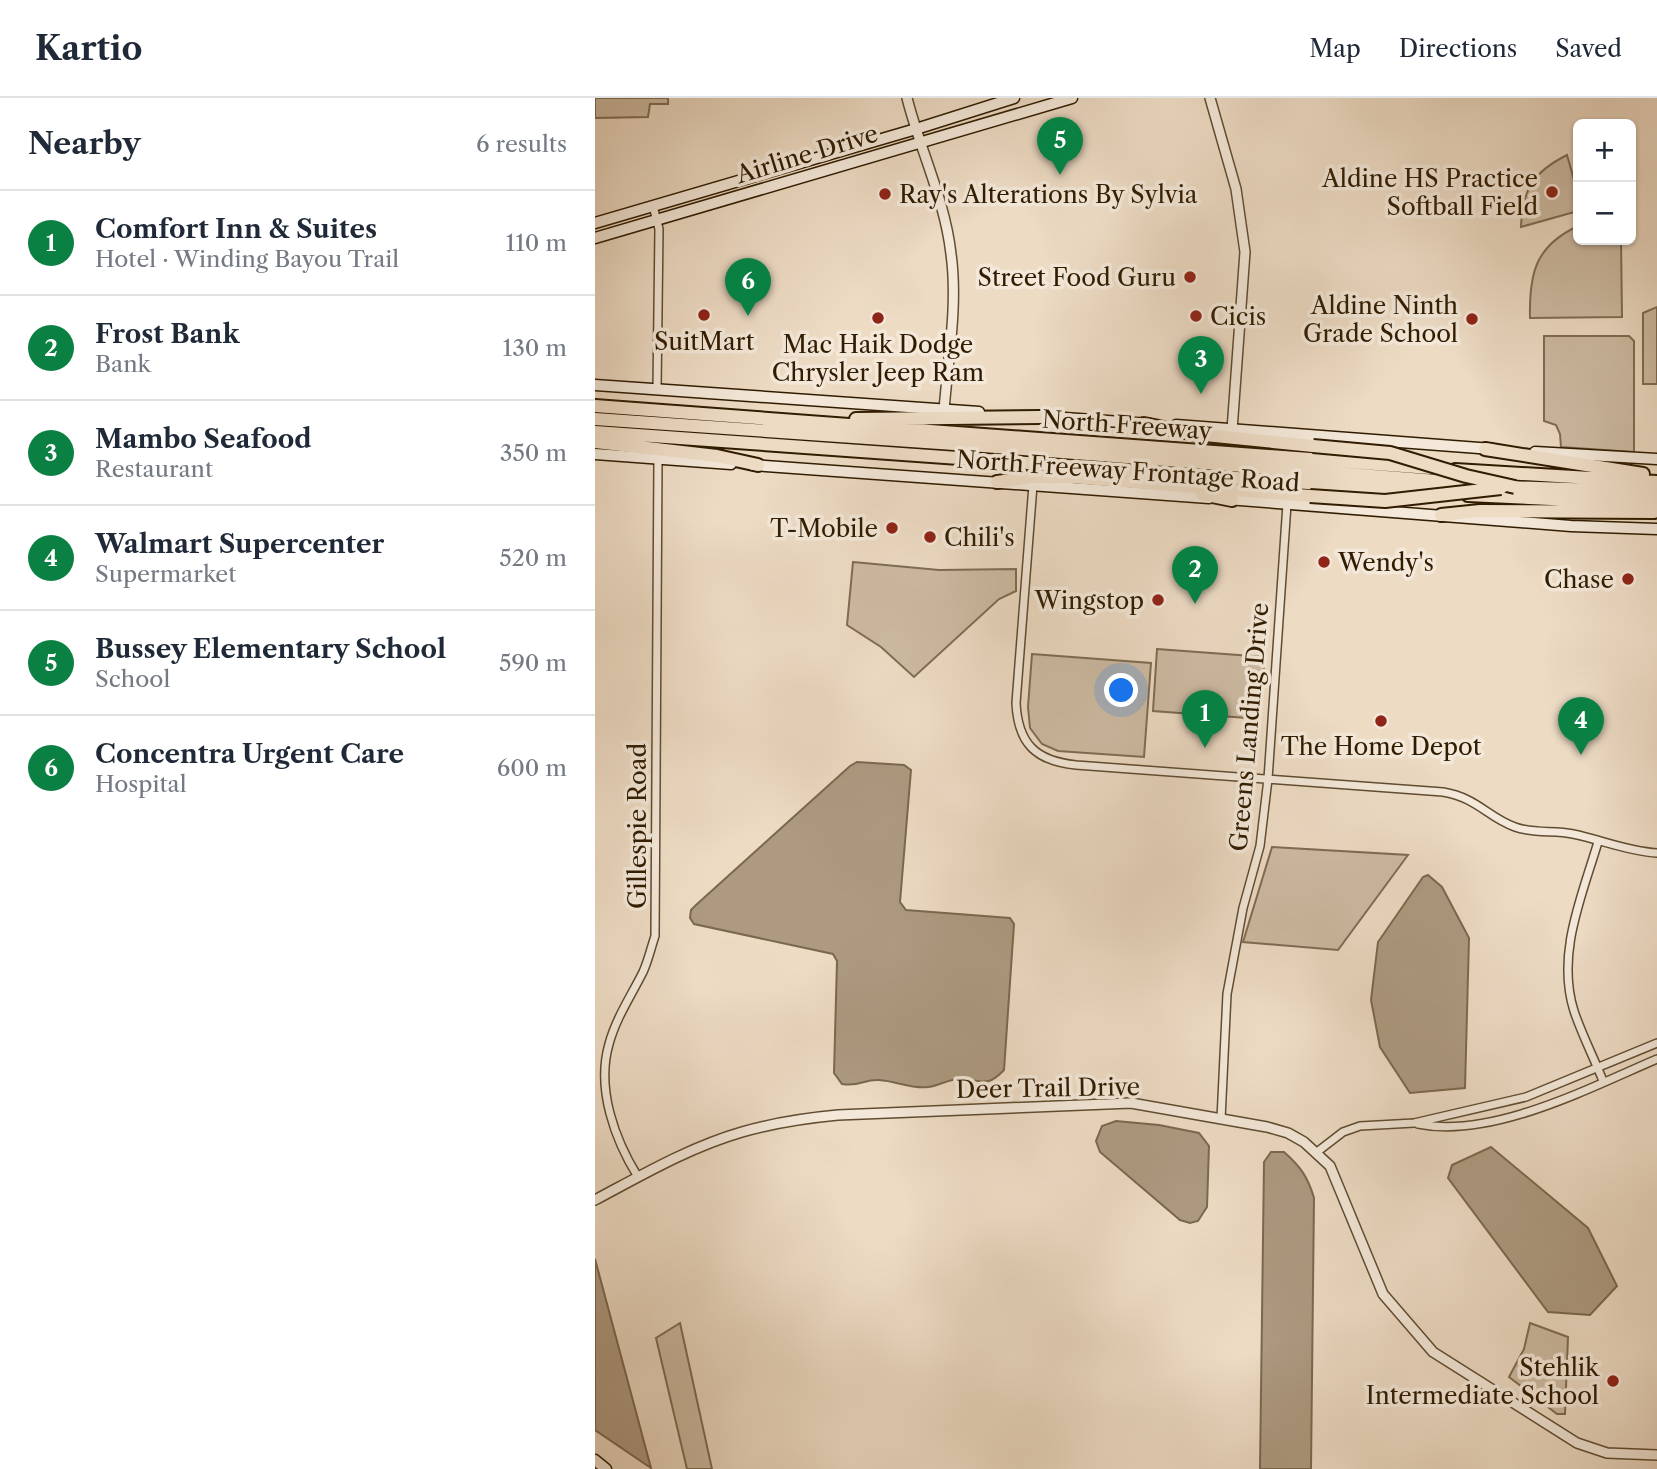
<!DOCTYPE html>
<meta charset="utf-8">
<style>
body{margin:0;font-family:"Libre Caslon Text",serif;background:#f2f2f3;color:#1f2937}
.controls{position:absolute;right:21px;top:21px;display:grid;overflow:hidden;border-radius:10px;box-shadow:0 2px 5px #0004}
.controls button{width:63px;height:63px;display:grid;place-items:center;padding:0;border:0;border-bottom:2px solid #e0e1e3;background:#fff;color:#1f2937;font:35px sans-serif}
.you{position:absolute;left:527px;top:593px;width:24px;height:24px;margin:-18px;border:5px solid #fff;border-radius:50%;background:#1a73e8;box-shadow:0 0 0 10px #1a73e833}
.badge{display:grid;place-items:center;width:46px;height:46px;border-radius:50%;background:#0b8043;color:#fff;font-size:23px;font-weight:700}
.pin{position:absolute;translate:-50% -58px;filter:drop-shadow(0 2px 4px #0008)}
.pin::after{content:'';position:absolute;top:37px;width:24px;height:21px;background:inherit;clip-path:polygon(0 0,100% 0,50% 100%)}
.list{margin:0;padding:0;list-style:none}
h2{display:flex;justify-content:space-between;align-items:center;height:91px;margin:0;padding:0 28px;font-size:30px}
h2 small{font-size:23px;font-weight:400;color:#747a83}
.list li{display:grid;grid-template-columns:46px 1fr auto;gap:21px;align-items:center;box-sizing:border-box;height:105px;padding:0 28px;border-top:2px solid #e0e1e3}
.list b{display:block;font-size:26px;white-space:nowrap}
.list p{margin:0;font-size:23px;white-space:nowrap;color:#747a83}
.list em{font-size:23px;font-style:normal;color:#747a83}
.map{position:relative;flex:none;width:1062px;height:1371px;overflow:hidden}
header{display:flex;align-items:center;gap:42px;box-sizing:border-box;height:98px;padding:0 35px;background:#fff;border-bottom:2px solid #e0e1e3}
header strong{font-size:33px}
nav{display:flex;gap:38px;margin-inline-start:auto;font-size:24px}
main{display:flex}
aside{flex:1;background:#fff}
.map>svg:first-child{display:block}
.green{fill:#cdbba3;stroke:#7f6c52;stroke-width:2}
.water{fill:#ad9a81;stroke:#7b684d;stroke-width:2}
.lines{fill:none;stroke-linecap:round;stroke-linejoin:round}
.minor-casing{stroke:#604c31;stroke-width:10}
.tertiary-casing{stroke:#604c31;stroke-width:12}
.secondary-casing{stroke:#311c00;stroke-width:13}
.motorway-casing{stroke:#311c00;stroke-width:16}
.minor{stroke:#f3e8d9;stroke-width:7}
.tertiary{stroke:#f3e8d9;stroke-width:9}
.secondary{stroke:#f3e8d9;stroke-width:10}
.motorway{stroke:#eddbc4;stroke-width:12}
.motorway-bridge-casing{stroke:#311c00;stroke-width:16;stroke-linecap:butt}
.motorway-bridge{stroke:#eddbc4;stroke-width:12}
.poi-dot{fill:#8f2418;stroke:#f3e8d9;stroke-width:2.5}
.labels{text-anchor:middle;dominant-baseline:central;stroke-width:7;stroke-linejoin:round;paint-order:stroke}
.street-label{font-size:24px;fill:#311c00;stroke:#f3e8d9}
.poi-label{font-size:24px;fill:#311c00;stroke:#f3e8d9;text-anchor:end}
</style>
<header>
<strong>Kartio</strong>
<nav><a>Map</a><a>Directions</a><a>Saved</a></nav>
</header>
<main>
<aside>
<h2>Nearby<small>6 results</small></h2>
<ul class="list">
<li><span class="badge">1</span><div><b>Comfort Inn &amp; Suites</b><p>Hotel · Winding Bayou Trail</p></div><em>110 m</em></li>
<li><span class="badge">2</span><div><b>Frost Bank</b><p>Bank</p></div><em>130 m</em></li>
<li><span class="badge">3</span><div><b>Mambo Seafood</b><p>Restaurant</p></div><em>350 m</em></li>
<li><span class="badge">4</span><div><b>Walmart Supercenter</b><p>Supermarket</p></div><em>520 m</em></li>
<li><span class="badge">5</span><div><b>Bussey Elementary School</b><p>School</p></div><em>590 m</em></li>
<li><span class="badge">6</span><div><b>Concentra Urgent Care</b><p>Hospital</p></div><em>600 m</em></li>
</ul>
</aside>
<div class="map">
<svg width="1062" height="1371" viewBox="0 0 1062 1371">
<rect width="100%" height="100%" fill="#eddbc4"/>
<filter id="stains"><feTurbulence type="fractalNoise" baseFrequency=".00286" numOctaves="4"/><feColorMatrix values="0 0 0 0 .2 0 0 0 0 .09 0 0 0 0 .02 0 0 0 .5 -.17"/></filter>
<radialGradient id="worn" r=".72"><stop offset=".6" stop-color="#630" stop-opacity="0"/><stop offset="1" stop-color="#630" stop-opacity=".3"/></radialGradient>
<path class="green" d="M 0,0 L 73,0 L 73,6 L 55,6 L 53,19 L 0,20 Z
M 972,57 L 983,96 L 983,113 L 926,129 C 927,92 938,74 972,57 Z
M 983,128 L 983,142 L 1026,142 L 1027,219 L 935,220 C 934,176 940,148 983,128 Z
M 1062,209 L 1062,286 L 1048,286 L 1048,215 Z
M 949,238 L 1034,238 L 1039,243 L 1039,354 L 966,349 L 965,336 L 961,327 L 949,323 Z
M 258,464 L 344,472 L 421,471 L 421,493 L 404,501 L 319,579 L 286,549 L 252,527 Z
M 562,551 L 670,559 L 665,621 L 558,613 Z
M 437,556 L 556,565 L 549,659 L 463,653 L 447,646 L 435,630 L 433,609 Z
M 677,749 L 813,757 L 743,852 L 648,844 Z
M 85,1225 L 117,1371 L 92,1371 L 61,1240 Z
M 935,1225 L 973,1239 L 970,1316 L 962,1316 L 914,1279 L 929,1251 Z"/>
<path class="water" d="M 262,664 L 309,667 L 316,672 L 305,804 L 311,812 L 415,820 L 419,826 L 409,972 C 391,991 387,981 365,981 C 354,981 343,988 333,989 C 316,991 301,983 284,982 C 269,981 265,989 247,986 L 239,975 L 242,863 L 238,856 L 99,826 L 95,820 L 96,812 L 101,807 L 255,668 Z
M 833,777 L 847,789 L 874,840 L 870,990 L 815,995 L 785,949 L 776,902 L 783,844 L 828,779 Z
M 521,1023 L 564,1027 L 604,1035 L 614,1048 L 612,1109 L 603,1123 L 595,1125 L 585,1122 L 505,1054 L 501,1043 L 507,1028 Z
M 896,1049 L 993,1130 L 1022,1188 L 995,1217 L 953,1214 L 853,1080 L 857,1067 Z
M 676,1054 L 689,1054 C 705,1068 713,1079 719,1100 L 716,1371 L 665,1371 L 669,1064 Z
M 0,1161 L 56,1370 L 0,1332 Z"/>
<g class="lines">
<defs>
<path id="minor" d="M 58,108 L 64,131 L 62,291
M 438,387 L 421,605 C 423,646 441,663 481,667 L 848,694 C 883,700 892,719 920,729 C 939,736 959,732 978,736 C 1007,742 1032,753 1062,755
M 1003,744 C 987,798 961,856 979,913 C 987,937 999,960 1008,983
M 626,1021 L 632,896 L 648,810 L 665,748 L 673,681 L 692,406
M 823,1026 C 897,1041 994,990 1062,961
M 722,1054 L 748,1034 L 765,1028 L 819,1025 L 931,999 L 1062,945
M 43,1079 C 20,1042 1,991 14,946 C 21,920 36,898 48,874 C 53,863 56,850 60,838 L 63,361"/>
<path id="tertiary" d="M 312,0 C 325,52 350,102 356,156 C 363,207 353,261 349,312
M 615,0 L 641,91 L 650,154 L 637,332
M 0,1102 C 47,1077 95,1049 147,1034 C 178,1025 211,1020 243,1017 L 536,1005 L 672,1029 L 693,1035 L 709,1044 L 735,1068 L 788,1196 L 838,1254 L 982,1345 L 1012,1355 L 1062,1357"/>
<path id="secondary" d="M 0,125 L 321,31 L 419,0
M 0,140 L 477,0
M 0,287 L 384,314
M 441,318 L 555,326
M 581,327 L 897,351
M 940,354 L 1062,361
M 0,356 L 136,366
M 158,367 L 614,400
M 632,401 L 976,428 L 1062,431
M 0,1362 L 11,1371"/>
<path id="motorway" d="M 0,308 L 835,370
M 0,321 L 388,348 L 894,387
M 261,321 L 446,319
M 549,326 L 600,336 L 718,348
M 0,334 L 838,394
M 0,344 L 122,358 L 163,367
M 890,351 L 1048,376
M 860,372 L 1062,384
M 402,384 L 437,379 L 476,379 L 715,398
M 912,389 L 1062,394
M 607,396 L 637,402
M 873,397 L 1062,406
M 846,417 L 885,413 L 1059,414"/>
</defs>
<use href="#minor" class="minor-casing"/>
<use href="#tertiary" class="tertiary-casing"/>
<use href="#secondary" class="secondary-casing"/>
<use href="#motorway" class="motorway-casing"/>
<use href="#minor" class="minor"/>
<use href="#tertiary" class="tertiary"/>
<use href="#secondary" class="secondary"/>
<use href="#motorway" class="motorway"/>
<defs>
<path id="motorway-bridge" d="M 718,348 L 795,355 L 871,378 L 920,389
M 715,398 L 790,403 L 906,390"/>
</defs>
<use href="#motorway-bridge" class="motorway-bridge-casing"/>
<use href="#motorway-bridge" class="motorway-bridge"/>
</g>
<g class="poi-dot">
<circle cx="957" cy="94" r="7"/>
<circle cx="290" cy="96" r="7"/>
<circle cx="595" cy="179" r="7"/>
<circle cx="109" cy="217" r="7"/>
<circle cx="601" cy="218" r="7"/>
<circle cx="283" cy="220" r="7"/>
<circle cx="877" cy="221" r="7"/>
<circle cx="297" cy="430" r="7"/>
<circle cx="335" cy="439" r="7"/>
<circle cx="729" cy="464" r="7"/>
<circle cx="1033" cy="481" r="7"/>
<circle cx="563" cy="502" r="7"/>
<circle cx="786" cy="623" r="7"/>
<circle cx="1018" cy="1283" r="7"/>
</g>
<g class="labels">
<g class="street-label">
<text transform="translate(212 56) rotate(-17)">Airline Drive</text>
<text transform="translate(532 327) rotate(4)">North Freeway</text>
<text transform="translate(533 373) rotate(4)">North Freeway Frontage Road</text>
<text transform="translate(654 629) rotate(-85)">Greens Landing Drive</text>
<text transform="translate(42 728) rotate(-90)">Gillespie Road</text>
<text transform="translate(453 990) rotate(-1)">Deer Trail Drive</text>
</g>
<g class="poi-label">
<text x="943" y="80">Aldine HS Practice<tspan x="943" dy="28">Softball Field</tspan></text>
<text x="304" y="96" text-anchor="start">Ray's Alterations By Sylvia</text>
<text x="581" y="179">Street Food Guru</text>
<text x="863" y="207">Aldine Ninth<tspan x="863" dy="28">Grade School</tspan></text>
<text x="615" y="218" text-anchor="start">Cicis</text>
<text x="109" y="243" text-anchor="middle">SuitMart</text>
<text x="283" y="246" text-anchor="middle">Mac Haik Dodge<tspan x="283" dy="28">Chrysler Jeep Ram</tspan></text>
<text x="283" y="430">T-Mobile</text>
<text x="349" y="439" text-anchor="start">Chili's</text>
<text x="743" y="464" text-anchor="start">Wendy's</text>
<text x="1019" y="481">Chase</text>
<text x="549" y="502">Wingstop</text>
<text x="786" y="648" text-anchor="middle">The Home Depot</text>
<text x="1004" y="1269">Stehlik<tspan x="1004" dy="28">Intermediate School</tspan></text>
</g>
</g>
<rect width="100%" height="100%" filter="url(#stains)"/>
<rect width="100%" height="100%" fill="url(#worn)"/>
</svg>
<div class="controls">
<button>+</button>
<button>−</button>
</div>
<div class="you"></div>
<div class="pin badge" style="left:610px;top:650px">1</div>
<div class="pin badge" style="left:600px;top:506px">2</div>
<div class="pin badge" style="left:606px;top:296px">3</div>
<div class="pin badge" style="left:986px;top:657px">4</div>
<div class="pin badge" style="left:465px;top:77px">5</div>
<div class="pin badge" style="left:153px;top:218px">6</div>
</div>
</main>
